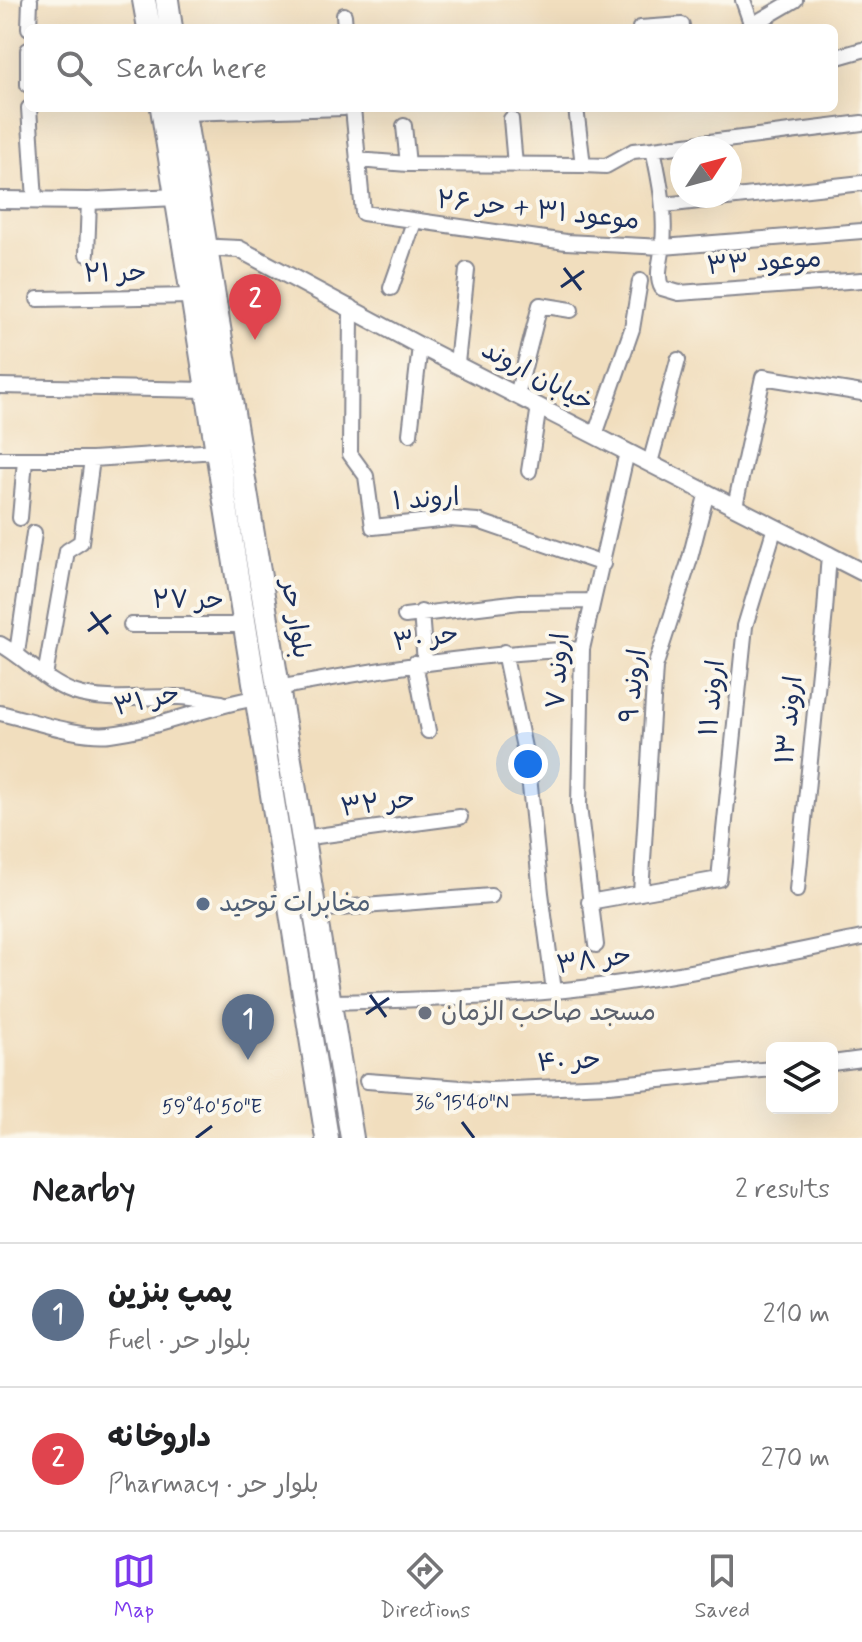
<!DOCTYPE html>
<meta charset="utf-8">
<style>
body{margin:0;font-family:Mynerve,"Playpen Sans Arabic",sans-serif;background:#f2f2f2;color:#202124}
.controls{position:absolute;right:24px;bottom:24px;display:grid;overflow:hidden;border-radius:12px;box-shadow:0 8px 32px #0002}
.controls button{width:72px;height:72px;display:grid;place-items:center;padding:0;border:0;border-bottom:2px solid #e0e0e0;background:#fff;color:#202124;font:40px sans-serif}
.compass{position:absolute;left:670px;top:136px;width:72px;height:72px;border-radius:50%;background:#fff;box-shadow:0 8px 32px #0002;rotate:54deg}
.you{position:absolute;left:528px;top:764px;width:28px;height:28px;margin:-20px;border:6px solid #fff;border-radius:50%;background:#1a73e8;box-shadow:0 0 0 12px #1a73e833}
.badge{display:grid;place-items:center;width:52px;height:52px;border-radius:50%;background:#7c3aed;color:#fff;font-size:26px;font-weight:700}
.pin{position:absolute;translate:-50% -66px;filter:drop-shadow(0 2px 4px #0008)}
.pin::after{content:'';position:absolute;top:42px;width:28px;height:24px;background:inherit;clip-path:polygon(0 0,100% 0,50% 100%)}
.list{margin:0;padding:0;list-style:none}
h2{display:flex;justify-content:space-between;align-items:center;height:104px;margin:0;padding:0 32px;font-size:34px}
h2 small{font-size:26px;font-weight:400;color:#757577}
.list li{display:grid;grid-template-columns:52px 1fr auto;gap:24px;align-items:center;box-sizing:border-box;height:144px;padding:0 32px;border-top:2px solid #e0e0e0}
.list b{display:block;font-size:30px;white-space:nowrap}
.list p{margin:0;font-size:26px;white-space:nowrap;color:#757577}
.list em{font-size:26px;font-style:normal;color:#757577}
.icon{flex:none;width:44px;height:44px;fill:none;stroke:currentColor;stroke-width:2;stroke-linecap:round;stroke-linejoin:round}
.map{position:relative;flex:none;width:862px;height:1138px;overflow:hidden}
.search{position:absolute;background:#fff;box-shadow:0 8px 32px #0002;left:24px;right:24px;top:24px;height:88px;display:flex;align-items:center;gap:20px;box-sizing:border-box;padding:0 28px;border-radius:12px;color:#757577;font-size:30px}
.sheet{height:392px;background:#fff}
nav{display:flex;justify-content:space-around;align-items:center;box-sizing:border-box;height:112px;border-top:2px solid #e0e0e0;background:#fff;font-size:22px;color:#757577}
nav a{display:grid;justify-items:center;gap:4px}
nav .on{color:#7c3aed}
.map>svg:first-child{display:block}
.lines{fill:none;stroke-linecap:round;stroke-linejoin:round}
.minor-casing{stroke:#86868e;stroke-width:18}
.tertiary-casing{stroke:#86868e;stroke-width:20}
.primary-casing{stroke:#86868e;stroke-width:26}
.minor{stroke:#fff;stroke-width:14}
.tertiary{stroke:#fff;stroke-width:16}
.primary{stroke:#fff;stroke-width:22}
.ticks{fill:none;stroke:#1b2f5e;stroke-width:3}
.service-dot{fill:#5c6f8a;stroke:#fbf7ec;stroke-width:3}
.worship-dot{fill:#6b7280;stroke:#fbf7ec;stroke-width:3}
.labels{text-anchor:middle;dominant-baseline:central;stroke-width:8;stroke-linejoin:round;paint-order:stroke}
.street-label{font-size:26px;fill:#1b2f5e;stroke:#fbf7ec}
.service-label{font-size:26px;fill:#4e5e75;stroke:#fbf7ec;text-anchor:start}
.worship-label{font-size:26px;fill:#5b616d;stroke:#fbf7ec;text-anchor:start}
.ticks-label{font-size:20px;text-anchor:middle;fill:#1b2f5e;stroke:#fbf7ec;stroke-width:8;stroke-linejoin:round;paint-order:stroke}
</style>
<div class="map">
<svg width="862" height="1138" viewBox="0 0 862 1138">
<rect width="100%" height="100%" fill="#fbf7ec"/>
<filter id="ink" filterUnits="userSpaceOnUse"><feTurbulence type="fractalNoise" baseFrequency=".0125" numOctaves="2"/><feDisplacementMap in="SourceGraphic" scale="16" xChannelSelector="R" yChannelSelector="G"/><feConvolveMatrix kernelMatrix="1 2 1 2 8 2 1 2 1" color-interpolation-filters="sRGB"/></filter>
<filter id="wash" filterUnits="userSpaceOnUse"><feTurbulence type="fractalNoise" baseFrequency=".006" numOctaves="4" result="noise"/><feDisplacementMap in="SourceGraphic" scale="32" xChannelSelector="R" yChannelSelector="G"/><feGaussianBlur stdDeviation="1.8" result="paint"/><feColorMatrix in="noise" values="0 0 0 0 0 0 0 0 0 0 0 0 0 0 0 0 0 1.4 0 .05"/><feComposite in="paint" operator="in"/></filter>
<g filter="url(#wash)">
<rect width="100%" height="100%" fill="#f1debe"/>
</g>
<g filter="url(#ink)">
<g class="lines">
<defs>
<path id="minor" d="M 743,0 L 752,26
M 344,15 L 345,28
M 29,28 L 30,0
M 640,28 L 682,25
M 747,28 L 795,0
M 28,50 L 28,85
M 834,58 L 862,50
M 29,108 L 35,200
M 353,108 L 363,213 L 566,242 L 663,247 L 862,231
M 576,108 L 583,165 L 606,166 L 633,151 L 653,149 C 660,181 666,211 663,244 C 662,258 655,276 662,288 L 679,293 L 862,280
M 184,113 L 344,108
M 511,119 L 515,165
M 404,126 L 408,164
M 653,149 L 862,123
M 357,160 L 408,164 L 583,165
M 664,205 L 862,183
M 87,254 L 89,201
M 391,288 L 414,222
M 38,299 L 192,296
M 351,307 L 350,454 L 366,476 L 373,527 L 449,519 L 478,521 L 603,564
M 457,363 L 467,270
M 0,386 L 207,390
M 517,395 L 540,305 L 571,310
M 410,434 L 420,346
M 595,435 L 632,329 L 640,281
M 0,459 L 92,459 L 217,451
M 650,463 L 678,360
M 529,471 L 539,406
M 735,506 L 763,377 L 862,393
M 20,518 L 25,460
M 421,612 L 425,663
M 405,616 L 520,602 L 591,601
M 131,625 L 244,625
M 0,644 C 26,658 45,682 73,692 C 105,703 146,696 179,697 C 193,697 208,701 222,703
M 504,652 L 528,767 L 541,893 L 554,991
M 17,653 L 34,533
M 415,663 L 428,731
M 45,676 L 67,551 L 81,542 L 92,459
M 278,688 C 379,669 479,653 582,649
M 0,713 C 30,720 82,738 110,734 C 160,728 207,706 256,698
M 302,838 L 460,817
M 797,890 L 825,611 L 829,554
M 641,893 L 655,667 L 689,562 L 707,492
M 589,902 L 719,879 L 745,626 L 775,527
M 314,910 L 491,896
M 596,945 L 579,806 L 582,649 L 627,452
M 329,1002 C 405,1000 480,998 555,991 C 658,981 761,959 862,938
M 832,1063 L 862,1059
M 367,1081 L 489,1090 L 609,1085 L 772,1069"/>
<path id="tertiary" d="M 0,200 L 89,201 L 177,197
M 195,247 L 239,249 L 420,346 L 862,572"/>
<path id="primary" d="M 144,0 L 149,28
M 167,0 L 171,28
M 162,108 L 327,1138
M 183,108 L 352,1138"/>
</defs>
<use href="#minor" class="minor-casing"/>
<use href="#tertiary" class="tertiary-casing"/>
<use href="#primary" class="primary-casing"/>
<use href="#minor" class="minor"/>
<use href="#tertiary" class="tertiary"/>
<use href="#primary" class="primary"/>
</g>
</g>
<path class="ticks" d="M 564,268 L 581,290M 561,287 L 584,271M 91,612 L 108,634M 88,631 L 111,615M 370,995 L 386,1017M 366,1014 L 389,998M 462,1122 L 474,1138M 196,1138 L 212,1126"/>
<circle class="service-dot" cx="203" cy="904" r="8"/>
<circle class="worship-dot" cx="425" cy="1013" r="8"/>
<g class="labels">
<g class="street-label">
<text transform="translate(538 211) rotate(6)">موعود ۳۱ + حر ۲۶</text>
<text transform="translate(764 263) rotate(-4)">موعود ۳۳</text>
<text transform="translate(115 274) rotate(-1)">حر ۲۱</text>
<text transform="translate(537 377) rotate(28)">خیابان اروند</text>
<text transform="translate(426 500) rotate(-4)">اروند ۱</text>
<text x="188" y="601">حر ۲۷</text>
<text transform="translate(295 619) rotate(81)">بلوار حر</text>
<text transform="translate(426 639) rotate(-8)">حر ۳۰</text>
<text transform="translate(559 671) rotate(-86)">اروند ۷</text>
<text transform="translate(634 686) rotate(-83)">اروند ۹</text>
<text transform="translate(713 698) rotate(-84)">اروند ۱۱</text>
<text transform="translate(147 701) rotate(-13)">حر ۳۱</text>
<text transform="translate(790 720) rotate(-84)">اروند ۱۳</text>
<text transform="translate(378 804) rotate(-8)">حر ۳۲</text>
<text transform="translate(594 961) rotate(-8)">حر ۳۸</text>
<text transform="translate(569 1062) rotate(-3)">حر ۴۰</text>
</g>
<g class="service-label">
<text x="219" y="904">مخابرات توحید</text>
</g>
<g class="worship-label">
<text x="441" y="1013">مسجد صاحب الزمان</text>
</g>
</g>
<g class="ticks-label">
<text x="462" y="1109">36°15'40"N</text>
<text x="212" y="1113">59°40'50"E</text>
</g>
</svg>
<div class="controls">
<button><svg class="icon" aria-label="layers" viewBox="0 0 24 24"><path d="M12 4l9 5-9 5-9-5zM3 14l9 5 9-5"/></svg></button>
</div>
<svg class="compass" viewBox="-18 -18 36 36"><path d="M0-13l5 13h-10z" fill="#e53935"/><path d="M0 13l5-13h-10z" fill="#757577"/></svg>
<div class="you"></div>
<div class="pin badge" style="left:248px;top:1060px;background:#5c6f8a">1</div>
<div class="pin badge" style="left:255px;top:340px;background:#e0444e">2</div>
<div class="search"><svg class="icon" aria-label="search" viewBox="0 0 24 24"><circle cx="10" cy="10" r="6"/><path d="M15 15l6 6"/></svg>Search here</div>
</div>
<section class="sheet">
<h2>Nearby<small>2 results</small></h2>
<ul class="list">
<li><span class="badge" style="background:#5c6f8a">1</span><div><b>پمپ بنزین</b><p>Fuel · بلوار حر</p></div><em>210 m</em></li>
<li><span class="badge" style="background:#e0444e">2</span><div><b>داروخانه</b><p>Pharmacy · بلوار حر</p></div><em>270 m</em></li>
</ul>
</section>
<nav>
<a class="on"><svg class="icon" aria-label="map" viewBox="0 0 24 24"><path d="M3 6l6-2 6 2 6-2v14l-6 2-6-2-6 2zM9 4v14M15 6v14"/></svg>Map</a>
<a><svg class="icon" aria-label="directions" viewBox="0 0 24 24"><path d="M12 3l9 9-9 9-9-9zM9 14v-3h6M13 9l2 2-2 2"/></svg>Directions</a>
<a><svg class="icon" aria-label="saved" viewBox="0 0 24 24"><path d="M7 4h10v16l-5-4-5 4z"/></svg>Saved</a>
</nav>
